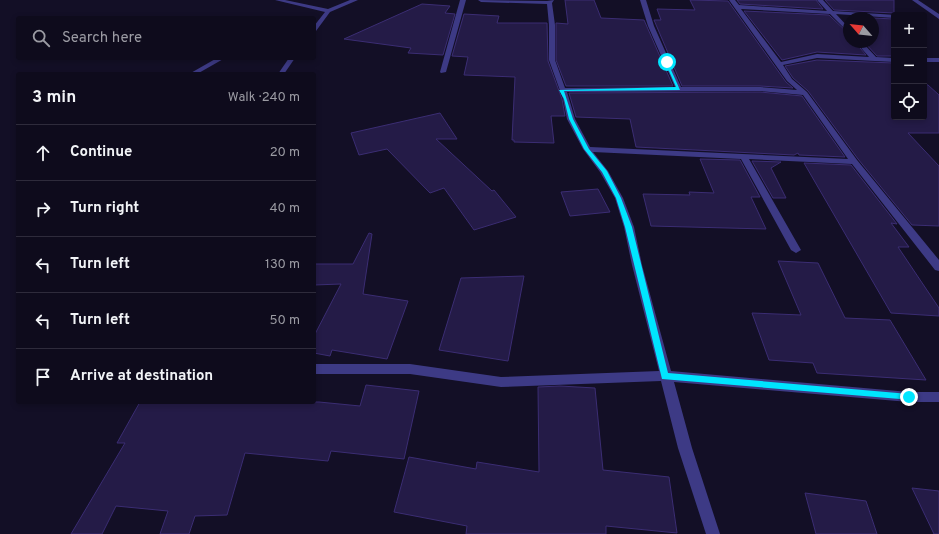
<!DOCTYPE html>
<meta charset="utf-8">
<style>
body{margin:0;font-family:Overpass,sans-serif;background:#171425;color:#f1f3f6}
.controls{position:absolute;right:12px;top:12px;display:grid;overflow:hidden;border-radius:4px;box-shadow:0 2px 6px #0003}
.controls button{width:36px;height:36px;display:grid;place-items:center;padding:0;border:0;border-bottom:1px solid #2e2b3b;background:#0e0b1c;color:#f1f3f6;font:20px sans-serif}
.compass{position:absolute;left:843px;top:12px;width:36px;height:36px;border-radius:50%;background:#0e0b1c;box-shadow:0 2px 6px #0003;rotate:298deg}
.stop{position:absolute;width:12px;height:12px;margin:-9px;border:3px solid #00e5ff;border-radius:50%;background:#fff}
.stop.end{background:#00e5ff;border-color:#fff;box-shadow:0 1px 4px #0008}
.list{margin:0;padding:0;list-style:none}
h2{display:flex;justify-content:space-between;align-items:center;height:52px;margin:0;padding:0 16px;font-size:17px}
h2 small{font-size:13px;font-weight:400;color:#9b9ba3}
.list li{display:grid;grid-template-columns:26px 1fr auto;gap:12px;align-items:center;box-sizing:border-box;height:56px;padding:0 16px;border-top:1px solid #2e2b3b}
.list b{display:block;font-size:15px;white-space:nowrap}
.list em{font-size:13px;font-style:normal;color:#9b9ba3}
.icon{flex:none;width:22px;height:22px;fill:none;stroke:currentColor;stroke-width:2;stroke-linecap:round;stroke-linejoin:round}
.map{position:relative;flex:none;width:939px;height:534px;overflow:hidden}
.search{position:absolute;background:#0e0b1c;box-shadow:0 2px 6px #0003;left:16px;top:16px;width:300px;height:44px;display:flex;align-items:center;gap:10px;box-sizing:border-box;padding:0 14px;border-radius:4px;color:#9b9ba3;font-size:15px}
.panel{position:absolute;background:#0e0b1c;box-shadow:0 2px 6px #0003;left:16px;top:72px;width:300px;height:332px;border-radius:4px}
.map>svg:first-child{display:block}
.building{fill:#241b47;stroke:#3b2d73}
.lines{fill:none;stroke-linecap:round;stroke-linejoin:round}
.minor{fill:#3d3a85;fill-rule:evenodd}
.route{fill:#00e5ff}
</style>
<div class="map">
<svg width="939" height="534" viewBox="0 0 939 534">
<rect width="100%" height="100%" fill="#130f26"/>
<path class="building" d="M 565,0 L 594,0 L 601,18 L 644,20 L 673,86 L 566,86 L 556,60 L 556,23 L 568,24 Z
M 690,0 L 728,1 L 786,82 L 793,88 L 760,86 L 682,86 L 654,20 L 661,20 L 657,9 L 695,10 Z
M 737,0 L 816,0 L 823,9 L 740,4 Z
M 825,0 L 894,0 L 894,13 L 834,10 Z
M 422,4 L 450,6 L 445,13 L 455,14 L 443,55 L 408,53 L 411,48 L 344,39 Z
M 744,11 L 829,15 L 849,34 L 849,42 L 855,42 L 866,55 L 817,52 L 782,60 Z
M 464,14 L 499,16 L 497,23 L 547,23 L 548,61 L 562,99 L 565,116 L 551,116 L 554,143 L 514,142 L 514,140 L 512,140 L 515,77 L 464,75 L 468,57 L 452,56 Z
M 873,18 L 894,19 L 894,50 L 891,50 L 894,52 L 894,56 L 877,56 L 864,42 L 873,42 Z
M 817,60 L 894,63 L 894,117 L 924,117 L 924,84 L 928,85 L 939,95 L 939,133 L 908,133 L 939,166 L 939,226 L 912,225 L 858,159 L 808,91 L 793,78 L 785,66 Z
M 760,92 L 802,96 L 845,157 L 799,155 L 798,153 L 794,155 L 636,147 L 630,119 L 576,117 L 569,93 Z
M 440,113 L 457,139 L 436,139 L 492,191 L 494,190 L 516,217 L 474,230 L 444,188 L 430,193 L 387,149 L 359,155 L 351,133 Z
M 700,159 L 740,160 L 760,197 L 751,197 L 766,229 L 651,226 L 643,194 L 690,195 L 689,192 L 714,193 Z
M 752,161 L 781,162 L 771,168 L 786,198 L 773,198 Z
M 804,163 L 851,165 L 897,224 L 891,223 L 909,247 L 898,247 L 939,308 L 939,316 L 891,313 Z
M 598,189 L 610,212 L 570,216 L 561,192 Z
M 369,233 L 372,234 L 363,294 L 408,301 L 387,359 L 332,350 L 330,356 L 314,353 L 314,336 L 341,284 L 314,285 L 314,264 L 353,264 Z
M 778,261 L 818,263 L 845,318 L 890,320 L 926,380 L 817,373 L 813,363 L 769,360 L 752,313 L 801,315 Z
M 524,276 L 508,361 L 439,350 L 461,278 Z
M 366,385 L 419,391 L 404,459 L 331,451 L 328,461 L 245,453 L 227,515 L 195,516 L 189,534 L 160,534 L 168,511 L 116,506 L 102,534 L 71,534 L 125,443 L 117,443 L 140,402 L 319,402 L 360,406 Z
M 560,386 L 595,388 L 603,470 L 669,477 L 677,533 L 606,526 L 606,534 L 466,534 L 467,526 L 394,512 L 409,457 L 476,469 L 477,462 L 539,472 L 538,387 Z
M 912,488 L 939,491 L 939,534 L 934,534 Z
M 805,493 L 866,501 L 877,534 L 816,534 Z"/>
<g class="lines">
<path class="minor" d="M 275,0 L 285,0 L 328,9 L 350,0 L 358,0 L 330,12 L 316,31 L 314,32 L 314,26 L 325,12 Z
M 460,0 L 466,0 L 446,72 L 441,73 L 440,72 Z
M 478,0 L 547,1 L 554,0 L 552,3 L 555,25 L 555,60 L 565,88 L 675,87 L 648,26 L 640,0 L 646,0 L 654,26 L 681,87 L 760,87 L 797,90 L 787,81 L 729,0 L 735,0 L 739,5 L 827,11 L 817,0 L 823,0 L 833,11 L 896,15 L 894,15 L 894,18 L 836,14 L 849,28 L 849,33 L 830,14 L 741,9 L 781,62 L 817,54 L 869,57 L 856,42 L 862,42 L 876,57 L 894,58 L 894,62 L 817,58 L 783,65 L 792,79 L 807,92 L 857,160 L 939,260 L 939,271 L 935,270 L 852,164 L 749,159 L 801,250 L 796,253 L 791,250 L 741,159 L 593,152 L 608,171 L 623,198 L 634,227 L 642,265 L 671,371 L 909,392 L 939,392 L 939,402 L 909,402 L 674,382 L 692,448 L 720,534 L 706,534 L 678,448 L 661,381 L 501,387 L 410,374 L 314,374 L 314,364 L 410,364 L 501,377 L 659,371 L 632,265 L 624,227 L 615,198 L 600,172 L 583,149 L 567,119 L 563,99 L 549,60 L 549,25 L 547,4 L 481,2 ZM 760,91 L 803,95 L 848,159 L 590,147 L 575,119 L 567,92 Z
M 912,0 L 918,0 L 939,14 L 939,19 Z
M 217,58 L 225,58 L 197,74 L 189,74 Z
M 289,58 L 295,58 L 284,74 L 278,74 Z
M 924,58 L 939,58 L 939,62 L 924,62 Z"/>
</g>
<path class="route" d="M 667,61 L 680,90 L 564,91 L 573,119 L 589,149 L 607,171 L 621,198 L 632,227 L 668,373 L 909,394 L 912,395 L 912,400 L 662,379 L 625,227 L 616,198 L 602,172 L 584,149 L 569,119 L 564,99 L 559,90 L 676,87 L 665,62 Z"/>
</svg>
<div class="controls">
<button>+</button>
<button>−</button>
<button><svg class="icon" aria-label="locate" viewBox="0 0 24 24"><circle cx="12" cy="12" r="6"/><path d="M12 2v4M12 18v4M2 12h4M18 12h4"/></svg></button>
</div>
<svg class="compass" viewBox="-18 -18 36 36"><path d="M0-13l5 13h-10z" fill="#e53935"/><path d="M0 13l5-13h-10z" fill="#9b9ba3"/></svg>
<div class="stop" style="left:667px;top:62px"></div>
<div class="stop end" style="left:909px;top:397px"></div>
<div class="search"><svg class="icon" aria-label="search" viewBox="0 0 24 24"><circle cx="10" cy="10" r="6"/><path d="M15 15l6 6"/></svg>Search here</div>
<section class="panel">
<h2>3 min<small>Walk · 240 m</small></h2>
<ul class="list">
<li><svg class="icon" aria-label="ahead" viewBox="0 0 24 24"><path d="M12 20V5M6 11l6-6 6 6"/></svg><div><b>Continue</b></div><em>20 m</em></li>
<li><svg class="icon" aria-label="right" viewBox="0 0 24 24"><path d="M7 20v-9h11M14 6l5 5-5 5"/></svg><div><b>Turn right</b></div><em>40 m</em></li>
<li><svg class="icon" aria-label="left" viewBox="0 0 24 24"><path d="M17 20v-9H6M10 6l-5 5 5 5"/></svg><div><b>Turn left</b></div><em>130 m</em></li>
<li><svg class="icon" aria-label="left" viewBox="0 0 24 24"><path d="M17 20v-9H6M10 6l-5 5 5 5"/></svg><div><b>Turn left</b></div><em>50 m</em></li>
<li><svg class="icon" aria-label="arrive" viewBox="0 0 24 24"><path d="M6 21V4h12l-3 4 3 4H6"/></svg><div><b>Arrive at destination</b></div></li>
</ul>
</section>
</div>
